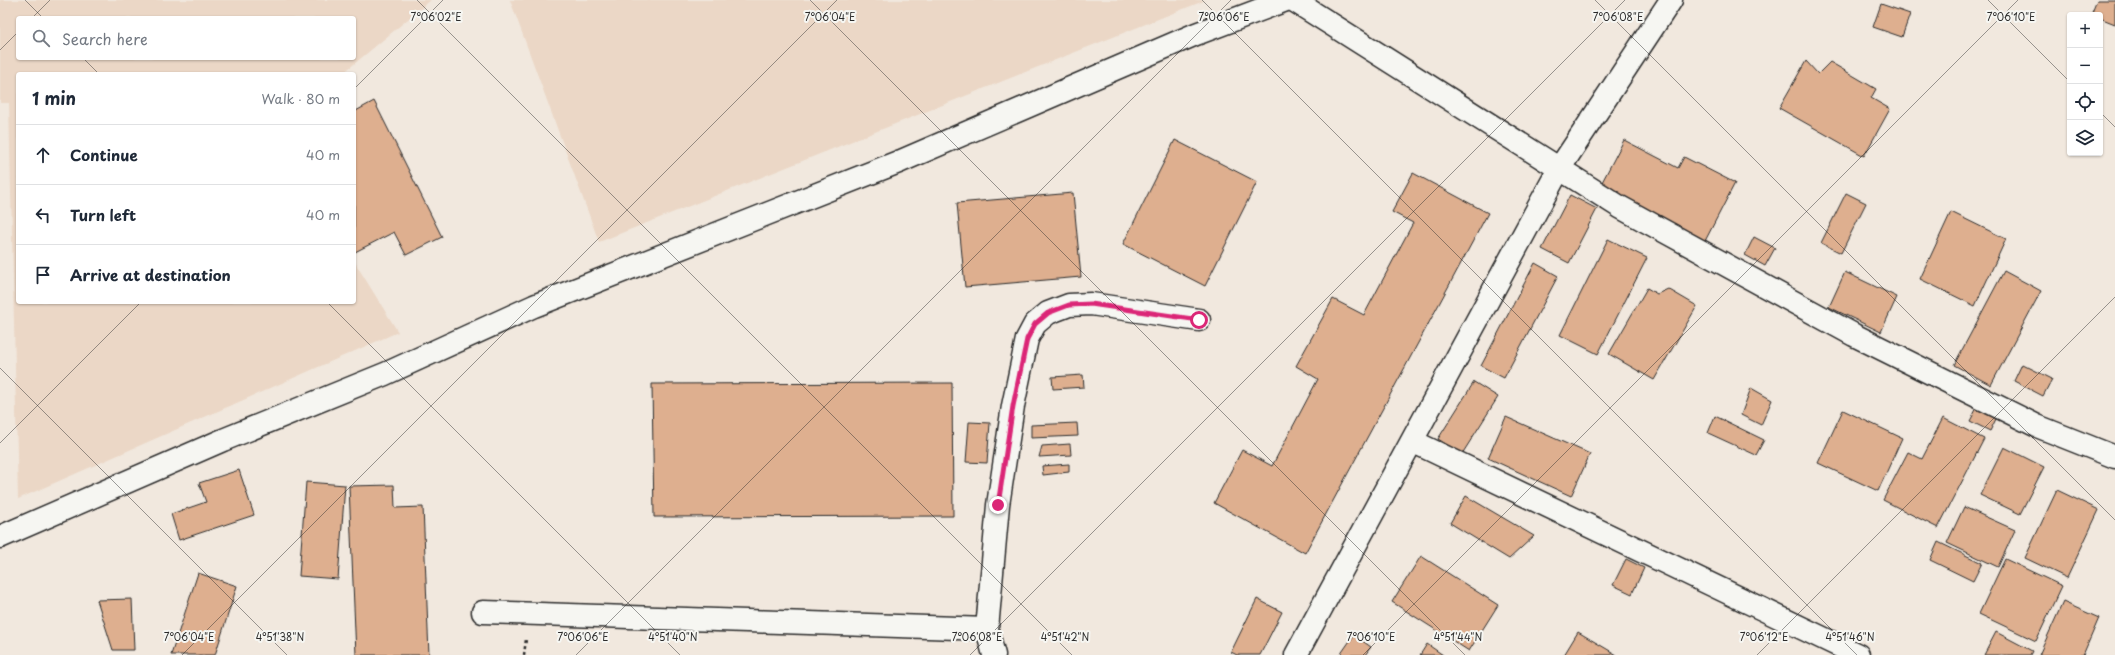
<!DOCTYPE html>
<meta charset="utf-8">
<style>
body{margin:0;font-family:"Playpen Sans",sans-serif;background:#f6f6f7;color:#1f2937}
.controls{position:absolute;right:12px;top:12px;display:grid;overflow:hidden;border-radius:4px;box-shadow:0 1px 3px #0004}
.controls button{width:36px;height:36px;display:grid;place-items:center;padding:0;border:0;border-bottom:1px solid #e0e1e3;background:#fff;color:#1f2937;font:20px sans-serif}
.stop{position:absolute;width:12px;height:12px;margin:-9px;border:3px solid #db2777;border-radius:50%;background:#fff}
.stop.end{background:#db2777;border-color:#fff;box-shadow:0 1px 4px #0008}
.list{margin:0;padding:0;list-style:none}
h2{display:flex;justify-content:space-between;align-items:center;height:52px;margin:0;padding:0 16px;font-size:17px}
h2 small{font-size:13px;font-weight:400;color:#747a83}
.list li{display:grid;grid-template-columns:26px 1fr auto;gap:12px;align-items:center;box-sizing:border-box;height:60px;padding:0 16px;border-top:1px solid #e0e1e3}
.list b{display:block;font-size:15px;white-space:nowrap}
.list em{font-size:13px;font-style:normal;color:#747a83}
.icon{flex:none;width:22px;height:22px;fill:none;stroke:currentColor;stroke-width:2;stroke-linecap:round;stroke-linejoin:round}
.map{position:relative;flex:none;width:2115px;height:655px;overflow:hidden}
.search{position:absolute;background:#fff;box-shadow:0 1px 3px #0004;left:16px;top:16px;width:340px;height:44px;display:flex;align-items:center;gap:10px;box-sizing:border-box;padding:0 14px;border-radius:4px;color:#747a83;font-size:15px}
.panel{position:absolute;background:#fff;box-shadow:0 1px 3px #0004;left:16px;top:72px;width:340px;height:232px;border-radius:4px}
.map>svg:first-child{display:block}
.built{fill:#ebd7c6;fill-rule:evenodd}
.building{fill:#deaf8f;stroke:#2b2b2b}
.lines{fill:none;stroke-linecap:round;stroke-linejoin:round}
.minor-casing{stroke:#2b2b2b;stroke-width:25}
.path{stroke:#2b2b2b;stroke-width:2.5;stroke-dasharray:3 3;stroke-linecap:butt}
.minor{stroke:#f6f6f2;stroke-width:22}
.route{stroke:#db2777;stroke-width:5}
.ticks{fill:none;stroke:#2b2b2b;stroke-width:1;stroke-opacity:0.45}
.ticks-label{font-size:10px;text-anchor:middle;fill:#2b2b2b;stroke:#f6f6f2;stroke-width:4;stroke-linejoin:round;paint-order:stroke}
</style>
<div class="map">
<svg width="2115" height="655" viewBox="0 0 2115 655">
<rect width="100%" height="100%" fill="#f1e8de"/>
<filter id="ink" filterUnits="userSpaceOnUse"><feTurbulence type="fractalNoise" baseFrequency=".025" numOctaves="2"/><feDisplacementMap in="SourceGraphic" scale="8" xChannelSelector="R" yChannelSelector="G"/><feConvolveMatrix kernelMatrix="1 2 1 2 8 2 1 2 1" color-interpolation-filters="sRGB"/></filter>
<g filter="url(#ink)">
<path class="built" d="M 0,0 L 431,0 L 342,74 L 18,74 L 18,302 L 354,302 L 354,261 L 398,332 L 18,499 L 9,103 L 0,103 ZM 18,18 L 354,18 L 354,58 L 18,58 Z
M 510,0 L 1206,0 L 599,242 Z"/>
<path class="building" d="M 2097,0 L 2115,0 L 2115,24 L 2100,18 L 2100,15 L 2091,15 Z
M 1881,4 L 1910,14 L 1902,37 L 1873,27 Z
M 1806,61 L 1818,74 L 1830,62 L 1876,89 L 1871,98 L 1890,109 L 1864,156 L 1779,108 Z
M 374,101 L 442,237 L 406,255 L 394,232 L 355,252 L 354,250 L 354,112 Z
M 1175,140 L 1257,182 L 1205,286 L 1123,244 Z
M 1624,140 L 1678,168 L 1684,157 L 1735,183 L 1705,241 L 1600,186 Z
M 1413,173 L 1488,213 L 1305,553 L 1214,503 L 1242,450 L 1272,466 L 1318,379 L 1296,366 L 1333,299 L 1364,315 L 1413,223 L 1392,212 Z
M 1073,193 L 1081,277 L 965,287 L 957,203 Z
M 1846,193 L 1866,203 L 1841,253 L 1821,243 Z
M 1570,195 L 1597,209 L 1569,263 L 1542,249 Z
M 1951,212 L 2006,239 L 1975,306 L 1920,279 Z
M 1754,237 L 1775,248 L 1765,266 L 1745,255 Z
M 1608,239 L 1647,258 L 1598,354 L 1560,335 Z
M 1535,263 L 1558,276 L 1504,378 L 1481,366 Z
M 2004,271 L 2041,291 L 1991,385 L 1954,365 Z
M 1845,272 L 1897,297 L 1881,332 L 1829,307 Z
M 1647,288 L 1657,294 L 1668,289 L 1697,306 L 1654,380 L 1609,354 Z
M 2022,364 L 2052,379 L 2043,396 L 2014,381 Z
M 1083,375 L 1084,387 L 1053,389 L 1052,377 Z
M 1474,382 L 1498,397 L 1462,454 L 1438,439 Z
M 952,383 L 953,516 L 654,517 L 652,384 Z
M 1751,388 L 1772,400 L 1761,425 L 1741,415 Z
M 1980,402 L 2000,411 L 1990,431 L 1970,421 Z
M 1843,410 L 1902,438 L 1878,491 L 1818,463 Z
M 1715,416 L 1764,440 L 1756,455 L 1708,433 Z
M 1506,417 L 1590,454 L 1571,496 L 1488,458 Z
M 1943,418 L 1984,439 L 1938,528 L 1883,500 L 1908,452 L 1922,459 Z
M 969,422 L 990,423 L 987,463 L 966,462 Z
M 1077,423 L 1078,436 L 1031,438 L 1031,425 Z
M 1070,444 L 1071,455 L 1039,457 L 1042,446 Z
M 2004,447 L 2044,467 L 2020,514 L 1980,495 Z
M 1069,464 L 1069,472 L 1043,475 L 1042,466 Z
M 239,470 L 254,515 L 179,540 L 171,514 L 206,502 L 199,483 Z
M 306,482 L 345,485 L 338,579 L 299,576 Z
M 394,485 L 395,508 L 423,507 L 429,655 L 356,655 L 349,486 Z
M 2057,490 L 2099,510 L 2067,578 L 2025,558 Z
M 1466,496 L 1534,536 L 1509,559 L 1450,523 Z
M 1964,507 L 2015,530 L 1998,567 L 1947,543 Z
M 1938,542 L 1982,563 L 1973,581 L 1930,560 Z
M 1421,556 L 1498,605 L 1469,651 L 1392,602 Z
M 1626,559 L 1644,568 L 1632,594 L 1613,585 Z
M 2005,559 L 2062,586 L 2036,641 L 1979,614 Z
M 198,573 L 237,586 L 215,655 L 171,655 Z
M 132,599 L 134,650 L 113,650 L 97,600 Z
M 1257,599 L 1282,612 L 1260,655 L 1237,655 L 1231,652 Z
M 2063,602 L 2099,618 L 2083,655 L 2039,655 Z
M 1578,632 L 1617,655 L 1564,655 Z
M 1996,632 L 2032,651 L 2030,655 L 1984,655 Z
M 1354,635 L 1371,647 L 1365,655 L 1340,655 Z
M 1427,644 L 1443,655 L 1420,655 Z"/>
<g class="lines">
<defs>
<path id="minor" d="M 1293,0 L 1620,207 L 1854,335 L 2037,426 L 2115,457
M 1412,441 L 1858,655
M 0,537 L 223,440 L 385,374 L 534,306 L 901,161 L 1196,34 L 1286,0
M 483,612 L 987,629
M 994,655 L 987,629 L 998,505 L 1013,406 L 1027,339 L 1035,324 L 1048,313 L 1069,305 L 1091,304 L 1199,320
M 1296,655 L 1559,169 L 1671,0"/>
</defs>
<use href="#minor" class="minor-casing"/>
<path class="path" d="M 524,655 L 526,639"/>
<use href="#minor" class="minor"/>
</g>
</g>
<g class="lines" filter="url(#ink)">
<path class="route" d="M 998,505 L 1013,406 L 1027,339 L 1035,324 L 1048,313 L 1069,305 L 1091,304 L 1199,320"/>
</g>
<path class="ticks" d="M 25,0 L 43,18M 417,0 L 1072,655M 810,0 L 1465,655M 1202,0 L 1857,655M 1595,0 L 2115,520M 1988,0 L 2070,82M 32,18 L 50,0M 0,50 L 18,32M 83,58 L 99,74M 354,89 L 443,0M 2100,112 L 2115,127M 327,302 L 680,655M 0,368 L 287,655M 0,443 L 141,302M 182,655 L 837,0M 576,655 L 1231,0M 970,655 L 1625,0M 1363,655 L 2018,0M 1757,655 L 2115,297"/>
<g class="ticks-label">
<text x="436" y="21">7°06'02"E</text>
<text x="830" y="21">7°06'04"E</text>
<text x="1224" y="21">7°06'06"E</text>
<text x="1618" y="21">7°06'08"E</text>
<text x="2011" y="21">7°06'10"E</text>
<text x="189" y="641">7°06'04"E</text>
<text x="583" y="641">7°06'06"E</text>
<text x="673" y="641">4°51'40"N</text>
<text x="977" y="641">7°06'08"E</text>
<text x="1371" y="641">7°06'10"E</text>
<text x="1764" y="641">7°06'12"E</text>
<text x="1850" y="641">4°51'46"N</text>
<text x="280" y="641">4°51'38"N</text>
<text x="1065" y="641">4°51'42"N</text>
<text x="1458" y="641">4°51'44"N</text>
</g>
</svg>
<div class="controls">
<button>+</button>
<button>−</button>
<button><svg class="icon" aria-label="locate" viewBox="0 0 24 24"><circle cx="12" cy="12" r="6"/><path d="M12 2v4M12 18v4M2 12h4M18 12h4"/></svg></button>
<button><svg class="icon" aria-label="layers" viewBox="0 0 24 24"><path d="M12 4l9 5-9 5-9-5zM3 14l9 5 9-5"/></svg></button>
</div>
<div class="stop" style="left:1199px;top:320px"></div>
<div class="stop end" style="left:998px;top:505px"></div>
<div class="search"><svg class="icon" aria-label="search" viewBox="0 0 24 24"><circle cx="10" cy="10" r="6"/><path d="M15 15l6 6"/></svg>Search here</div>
<section class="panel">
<h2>1 min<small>Walk · 80 m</small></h2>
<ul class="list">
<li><svg class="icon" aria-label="ahead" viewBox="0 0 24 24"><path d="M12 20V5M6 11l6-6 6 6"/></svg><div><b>Continue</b></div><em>40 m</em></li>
<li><svg class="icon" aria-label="left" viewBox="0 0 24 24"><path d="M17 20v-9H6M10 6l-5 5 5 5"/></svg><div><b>Turn left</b></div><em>40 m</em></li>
<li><svg class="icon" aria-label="arrive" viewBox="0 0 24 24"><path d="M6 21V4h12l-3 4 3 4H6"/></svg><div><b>Arrive at destination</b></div></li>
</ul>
</section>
</div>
